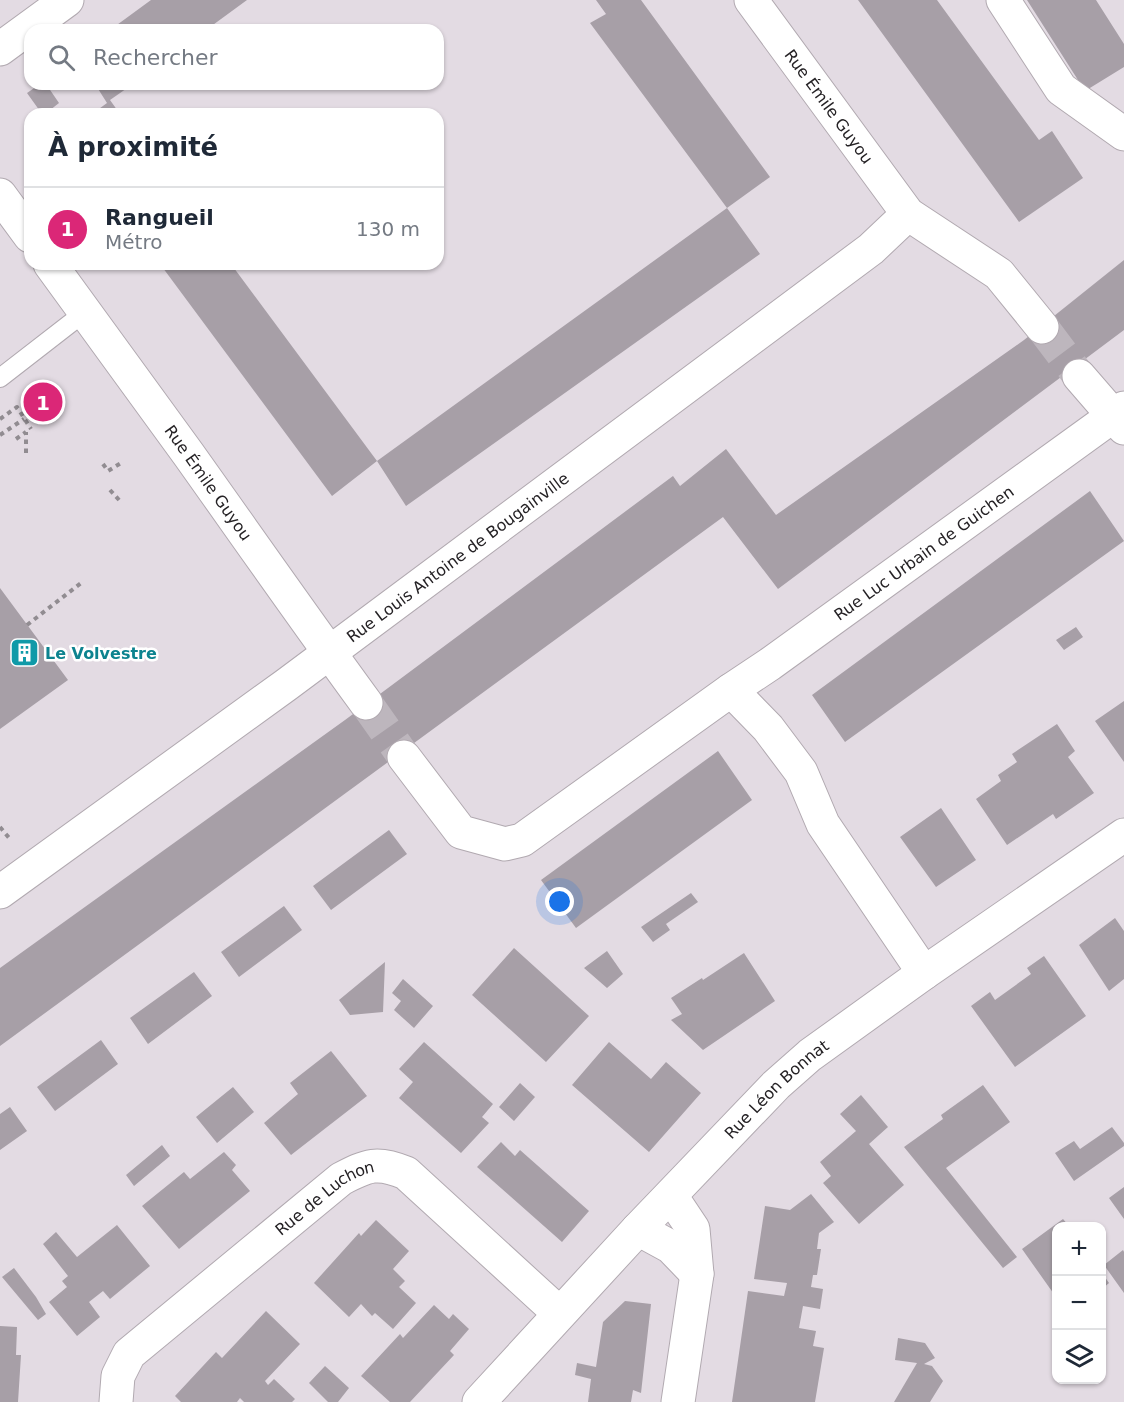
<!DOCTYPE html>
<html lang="fr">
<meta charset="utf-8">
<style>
body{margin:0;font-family:"DejaVu Sans",sans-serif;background:#f2f2f3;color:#1f2937}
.controls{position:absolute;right:18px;bottom:18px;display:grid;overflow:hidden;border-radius:12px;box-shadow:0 2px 4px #0004}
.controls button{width:54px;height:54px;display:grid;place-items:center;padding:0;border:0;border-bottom:2px solid #e0e1e3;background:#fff;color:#1f2937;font:30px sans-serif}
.you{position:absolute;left:560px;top:902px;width:21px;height:21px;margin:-15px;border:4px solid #fff;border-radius:50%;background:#1a73e8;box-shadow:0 0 0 9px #1a73e833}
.badge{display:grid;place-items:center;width:39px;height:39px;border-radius:50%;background:#db2777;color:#fff;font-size:20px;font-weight:700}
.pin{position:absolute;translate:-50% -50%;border:3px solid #fff;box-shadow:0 2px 6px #0006}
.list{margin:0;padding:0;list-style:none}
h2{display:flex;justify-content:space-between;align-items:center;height:78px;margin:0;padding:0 24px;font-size:26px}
h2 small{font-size:20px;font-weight:400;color:#747a83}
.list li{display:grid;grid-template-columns:39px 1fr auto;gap:18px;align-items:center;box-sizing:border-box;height:84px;padding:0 24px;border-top:2px solid #e0e1e3}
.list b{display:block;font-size:22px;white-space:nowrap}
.list p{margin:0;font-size:20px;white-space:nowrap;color:#747a83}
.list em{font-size:20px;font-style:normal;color:#747a83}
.icon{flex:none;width:33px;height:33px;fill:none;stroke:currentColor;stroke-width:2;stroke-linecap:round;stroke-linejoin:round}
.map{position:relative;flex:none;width:1124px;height:1402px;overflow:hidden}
.search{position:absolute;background:#fff;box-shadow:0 2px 4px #0004;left:24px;top:24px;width:420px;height:66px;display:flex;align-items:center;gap:15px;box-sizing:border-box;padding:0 21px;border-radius:18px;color:#747a83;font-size:22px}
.panel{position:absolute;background:#fff;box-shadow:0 2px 4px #0004;left:24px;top:108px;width:420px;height:162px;border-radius:18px}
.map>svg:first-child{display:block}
.building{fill:#a79fa7}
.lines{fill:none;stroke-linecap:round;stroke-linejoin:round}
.minor-tunnel{stroke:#bdb6bd;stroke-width:33;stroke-dasharray:33 16;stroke-linecap:butt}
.service-casing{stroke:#b1a9b0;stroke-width:20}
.minor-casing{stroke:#b1a9b0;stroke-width:35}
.path{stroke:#918c91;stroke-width:4;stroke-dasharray:4.5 4.5;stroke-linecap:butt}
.service{stroke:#fff;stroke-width:18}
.minor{stroke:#fff;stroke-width:33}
.labels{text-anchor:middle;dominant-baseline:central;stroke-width:5;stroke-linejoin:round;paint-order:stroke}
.street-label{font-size:16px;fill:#252225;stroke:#fff}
.culture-label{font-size:16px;font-weight:bold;fill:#0d838f;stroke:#fff;text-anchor:start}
</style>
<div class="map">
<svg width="1124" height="1402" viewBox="0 0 1124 1402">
<rect width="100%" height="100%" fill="#e3dbe3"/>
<path class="building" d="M 151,0 L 247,0 L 206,30 L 110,30 Z
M 596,0 L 641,0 L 770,177 L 727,208 L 590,23 L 606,14 Z
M 858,0 L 937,0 L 1039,140 L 1052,131 L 1083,178 L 1019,222 Z
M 1027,0 L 1096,0 L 1124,44 L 1124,67 L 1085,91 Z
M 40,84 L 46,84 L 59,103 L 45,114 L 42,114 L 27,93 Z
M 95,84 L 133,84 L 110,100 L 120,114 L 92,114 L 107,103 Z
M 727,208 L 760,254 L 406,506 L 377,461 Z
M 1124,260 L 1124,330 L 778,589 L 723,517 L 0,1046 L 0,968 L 345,720 L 673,476 L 680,486 L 726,449 L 776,515 L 1024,340 Z
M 160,264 L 231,264 L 377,461 L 332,496 Z
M 1090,491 L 1124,541 L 845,742 L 812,695 Z
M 0,588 L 68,680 L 0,729 Z
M 1076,627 L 1083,637 L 1064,650 L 1056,640 Z
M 1124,701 L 1124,762 L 1095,721 Z
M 1057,724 L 1075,751 L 1068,757 L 1094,793 L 1056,819 L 1053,814 L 1007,845 L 976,799 L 1001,781 L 998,775 L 1017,762 L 1012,754 Z
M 718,751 L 752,800 L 576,928 L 541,880 Z
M 941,808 L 976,860 L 936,887 L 900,837 Z
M 389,830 L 407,854 L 331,910 L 313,886 Z
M 691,893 L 698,902 L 666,924 L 670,930 L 653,942 L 641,927 Z
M 284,906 L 302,930 L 239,977 L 221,952 Z
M 1115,918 L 1124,931 L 1124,979 L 1109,991 L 1079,945 Z
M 514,948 L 589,1016 L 546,1062 L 472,995 Z
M 607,951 L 623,974 L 607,988 L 584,968 Z
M 744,953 L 775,1001 L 703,1050 L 671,1020 L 682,1014 L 671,998 L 702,978 L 703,980 Z
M 1044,956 L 1086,1016 L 1015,1067 L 971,1006 L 990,992 L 995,1000 L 1031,974 L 1027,968 Z
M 385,962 L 383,1012 L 350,1015 L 339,1000 Z
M 194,972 L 212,996 L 148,1044 L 130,1018 Z
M 403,979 L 433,1006 L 414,1028 L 394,1010 L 401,1001 L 392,993 Z
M 101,1040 L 118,1064 L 55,1111 L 37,1087 Z
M 424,1042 L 493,1104 L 482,1117 L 489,1123 L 461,1153 L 399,1098 L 413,1082 L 399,1069 Z
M 609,1042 L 651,1079 L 666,1062 L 701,1093 L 649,1152 L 572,1085 Z
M 331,1051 L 367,1096 L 291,1155 L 264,1123 L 298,1094 L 290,1083 Z
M 520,1083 L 535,1097 L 514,1121 L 499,1107 Z
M 983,1085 L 1010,1122 L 946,1168 L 1017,1257 L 1003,1268 L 904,1147 L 943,1119 L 941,1115 Z
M 233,1087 L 254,1112 L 217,1143 L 196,1117 Z
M 861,1095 L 888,1127 L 869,1144 L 904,1185 L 859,1224 L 823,1183 L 831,1176 L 820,1162 L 856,1131 L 840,1114 Z
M 10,1107 L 27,1131 L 0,1150 L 0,1114 Z
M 1112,1127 L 1124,1143 L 1124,1146 L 1074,1181 L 1055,1153 L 1074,1141 L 1080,1149 Z
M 501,1142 L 515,1156 L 520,1150 L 589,1211 L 562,1242 L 477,1167 Z
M 162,1145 L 170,1156 L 134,1186 L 126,1175 Z
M 224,1152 L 236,1165 L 232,1170 L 250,1191 L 179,1249 L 142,1206 L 184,1172 L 190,1179 Z
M 1124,1187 L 1124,1219 L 1109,1198 Z
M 811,1194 L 834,1222 L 819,1233 L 817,1249 L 821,1249 L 817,1275 L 813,1275 L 811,1287 L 823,1289 L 820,1309 L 803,1306 L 799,1328 L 816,1331 L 813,1346 L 824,1348 L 815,1402 L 732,1402 L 748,1291 L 784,1296 L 787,1283 L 754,1279 L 765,1206 L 790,1210 Z
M 1063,1219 L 1069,1226 L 1056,1226 L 1056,1297 L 1022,1249 Z
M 376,1220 L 409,1251 L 393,1269 L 405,1281 L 399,1287 L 416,1303 L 393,1329 L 375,1313 L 372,1316 L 361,1304 L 349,1317 L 314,1283 L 359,1233 L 361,1236 Z
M 117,1225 L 150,1266 L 110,1299 L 103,1291 L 89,1302 L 100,1317 L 77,1336 L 49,1302 L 67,1287 L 62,1281 L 68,1276 L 43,1244 L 56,1232 L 77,1257 Z
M 1123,1250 L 1124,1252 L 1124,1293 L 1104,1265 Z
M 14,1268 L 36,1297 L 46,1314 L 38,1320 L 2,1277 Z
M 1102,1273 L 1109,1283 L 1102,1289 Z
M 625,1301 L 651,1304 L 641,1393 L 633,1390 L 631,1402 L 588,1402 L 591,1379 L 575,1375 L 577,1363 L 596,1367 L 603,1322 Z
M 434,1305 L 449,1319 L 453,1314 L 469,1329 L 450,1351 L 454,1355 L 410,1402 L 390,1402 L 361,1376 L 400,1334 L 403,1338 Z
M 266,1311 L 300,1344 L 265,1381 L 268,1385 L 274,1379 L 295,1399 L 292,1402 L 244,1402 L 240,1398 L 237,1402 L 181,1402 L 175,1396 L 216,1352 L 222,1358 Z
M 0,1326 L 17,1327 L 16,1355 L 21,1355 L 18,1402 L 0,1402 Z
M 898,1338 L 925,1343 L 935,1358 L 924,1364 L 932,1366 L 943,1381 L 930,1402 L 894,1402 L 917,1363 L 895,1360 Z
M 325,1366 L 349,1388 L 338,1402 L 328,1402 L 309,1383 Z"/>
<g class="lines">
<path class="minor-tunnel" d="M 1042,327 L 1079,376
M 366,703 L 404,757"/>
<defs>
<path id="service" d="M 0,378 L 85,312"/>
<g id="minor">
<path id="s1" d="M 751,0 L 908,214 L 999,274 L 1042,327"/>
<path d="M 1003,0 L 1061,89 L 1124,134"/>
<path d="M 0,49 L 67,0"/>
<path d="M 0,195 L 30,236"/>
<path id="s2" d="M 50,264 C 96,328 143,391 189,455 C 248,538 306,621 366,703"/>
<path d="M 1079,376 L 1124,428"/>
<path d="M 731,690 L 768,728 L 801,772 L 823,824 L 924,973"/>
<path id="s3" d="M 404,757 L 461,832 L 505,844 L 522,840 L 731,690 L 770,664 L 1124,408"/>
<path id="s4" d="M 0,892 L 286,685 L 871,249 L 908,214"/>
<path d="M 671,1196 L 693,1229 L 697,1274 L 678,1402"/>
<path d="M 638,1229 L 671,1247 L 697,1274"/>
<path id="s5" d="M 116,1402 L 118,1376 L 129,1354 L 341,1179 C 368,1165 377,1161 406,1173 L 559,1313"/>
<path id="s6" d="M 479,1402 L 638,1229 L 776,1085 L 810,1055 L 924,973 L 1124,835"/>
</g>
</defs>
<use href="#service" class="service-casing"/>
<use href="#minor" class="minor-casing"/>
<path class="path" d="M 0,419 L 17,407 L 31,429
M 0,435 L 24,419
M 16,439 L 26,432
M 26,453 L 26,432
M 103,464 L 108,471 L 121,463 L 122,465
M 110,490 L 120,501
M 27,625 L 81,583
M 0,827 L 10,839"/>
<use href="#service" class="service"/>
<use href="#minor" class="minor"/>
</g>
<defs>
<symbol id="building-square" viewBox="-11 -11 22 22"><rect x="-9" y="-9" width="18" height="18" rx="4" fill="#0f9aa8" stroke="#fff"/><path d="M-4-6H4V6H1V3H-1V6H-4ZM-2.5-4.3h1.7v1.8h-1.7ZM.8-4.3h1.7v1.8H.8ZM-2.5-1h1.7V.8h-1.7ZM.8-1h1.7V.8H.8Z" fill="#fff"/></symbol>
</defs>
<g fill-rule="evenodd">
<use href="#building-square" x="8" y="636" width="33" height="33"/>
</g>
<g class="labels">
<g class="street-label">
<text stroke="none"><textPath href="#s1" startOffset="132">Rue Émile Guyou</textPath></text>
<text stroke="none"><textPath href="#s2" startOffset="270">Rue Émile Guyou</textPath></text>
<text stroke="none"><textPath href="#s3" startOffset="651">Rue Luc Urbain de Guichen</textPath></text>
<text stroke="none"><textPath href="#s4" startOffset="567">Rue Louis Antoine de Bougainville</textPath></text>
<text stroke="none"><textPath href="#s6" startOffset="432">Rue Léon Bonnat</textPath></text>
<text stroke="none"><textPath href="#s5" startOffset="302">Rue de Luchon</textPath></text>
</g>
<g class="culture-label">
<text x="45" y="653">Le Volvestre</text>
</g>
</g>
</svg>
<div class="controls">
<button>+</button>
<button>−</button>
<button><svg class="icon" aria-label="layers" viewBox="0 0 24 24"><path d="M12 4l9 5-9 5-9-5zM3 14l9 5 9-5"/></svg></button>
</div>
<div class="you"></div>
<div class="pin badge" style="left:43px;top:402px">1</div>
<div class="search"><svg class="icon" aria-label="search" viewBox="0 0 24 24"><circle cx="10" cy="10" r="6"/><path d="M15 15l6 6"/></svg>Rechercher</div>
<section class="panel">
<h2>À proximité<small></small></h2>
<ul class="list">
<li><span class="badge">1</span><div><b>Rangueil</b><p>Métro</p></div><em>130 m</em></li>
</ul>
</section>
</div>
